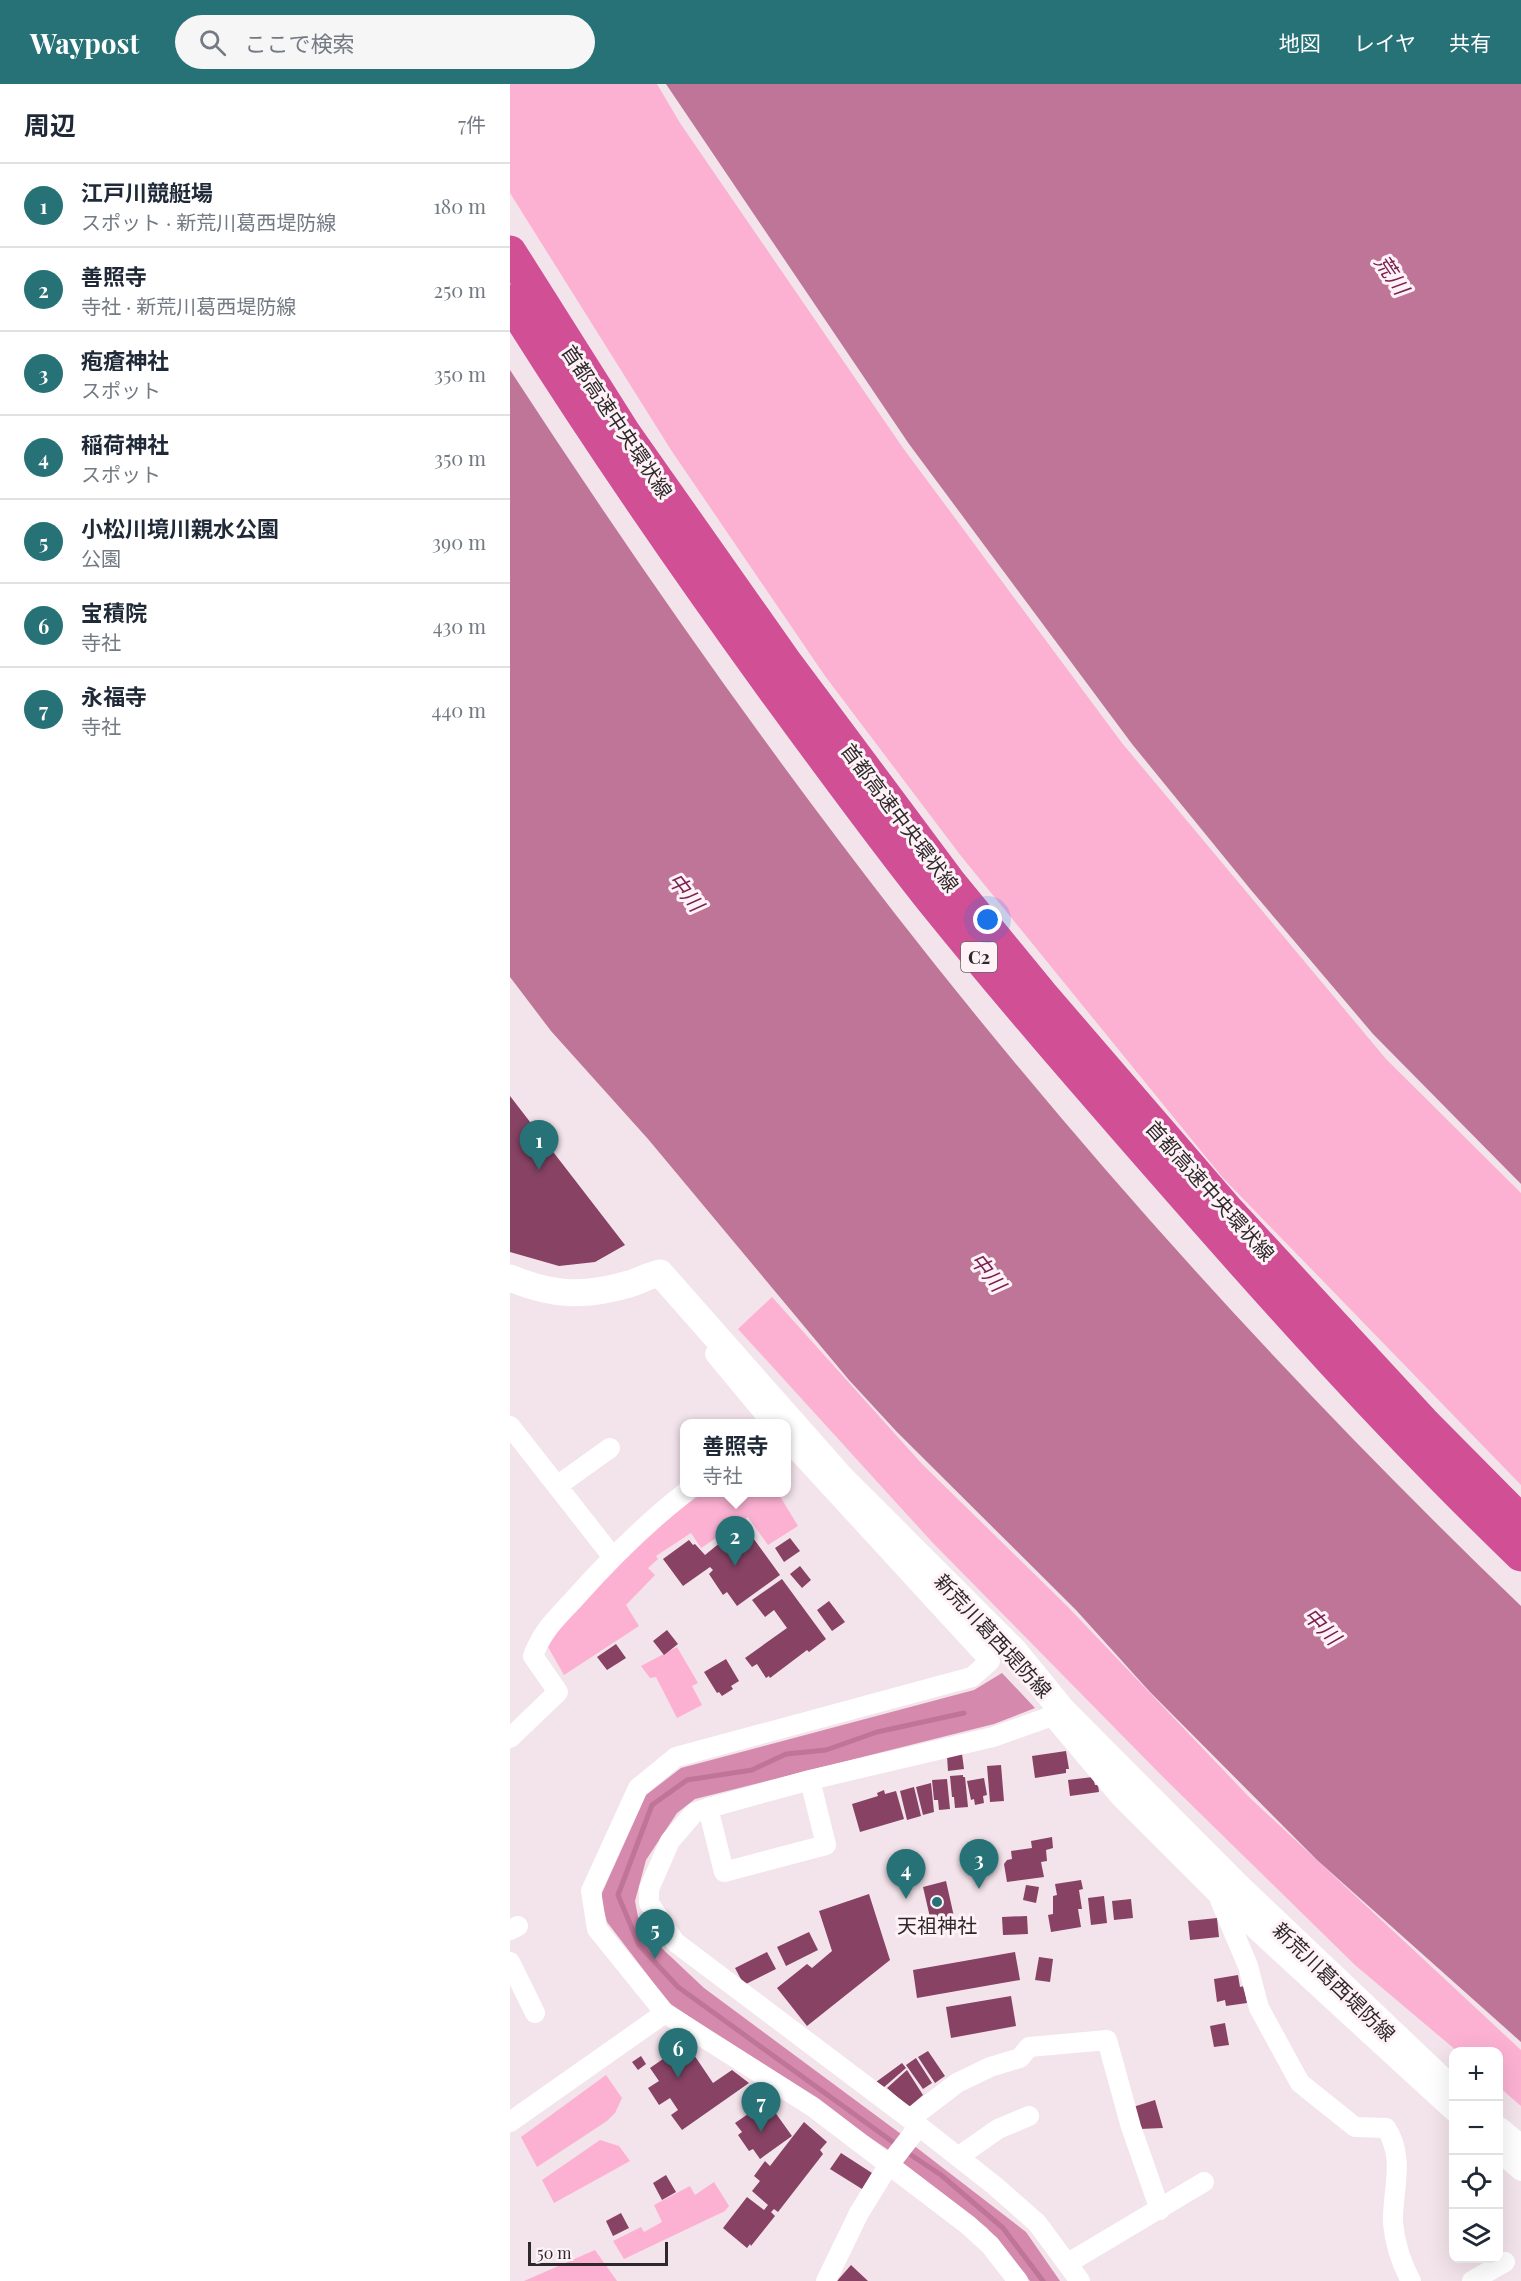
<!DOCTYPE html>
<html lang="ja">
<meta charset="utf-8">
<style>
body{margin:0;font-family:"Playfair Display","Noto Sans JP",serif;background:#f6f6f7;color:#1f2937}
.controls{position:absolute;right:18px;bottom:18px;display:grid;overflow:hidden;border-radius:12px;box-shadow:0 6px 24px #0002}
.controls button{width:54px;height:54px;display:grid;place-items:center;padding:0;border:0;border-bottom:2px solid #e0e1e3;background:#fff;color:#1f2937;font:30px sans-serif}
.scale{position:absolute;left:18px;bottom:15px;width:140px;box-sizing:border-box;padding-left:6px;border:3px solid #2e282b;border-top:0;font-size:16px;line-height:21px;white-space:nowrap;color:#2e282b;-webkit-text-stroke:4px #fef2f7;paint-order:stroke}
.you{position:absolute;left:478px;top:836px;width:21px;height:21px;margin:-15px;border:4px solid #fff;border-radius:50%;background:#1a73e8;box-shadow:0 0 0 9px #1a73e833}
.badge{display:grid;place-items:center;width:39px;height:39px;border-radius:50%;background:#277276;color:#fff;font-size:20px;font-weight:700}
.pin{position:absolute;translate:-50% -50px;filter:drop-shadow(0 2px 3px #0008)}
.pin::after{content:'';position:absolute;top:32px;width:21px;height:18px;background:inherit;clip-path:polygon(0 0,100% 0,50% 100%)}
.popup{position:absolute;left:170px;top:1335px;width:111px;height:78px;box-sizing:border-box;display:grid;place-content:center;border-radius:12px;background:#fff;filter:drop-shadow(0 2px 4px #0005);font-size:20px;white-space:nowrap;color:#747a83}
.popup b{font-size:22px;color:#1f2937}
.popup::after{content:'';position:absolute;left:50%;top:100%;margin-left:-12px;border:12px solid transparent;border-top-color:#fff}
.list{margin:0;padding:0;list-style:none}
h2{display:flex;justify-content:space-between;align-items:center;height:78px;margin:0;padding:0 24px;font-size:26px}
h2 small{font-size:20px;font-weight:400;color:#747a83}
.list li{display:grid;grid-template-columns:39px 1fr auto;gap:18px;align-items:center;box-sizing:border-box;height:84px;padding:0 24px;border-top:2px solid #e0e1e3}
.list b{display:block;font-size:22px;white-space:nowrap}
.list p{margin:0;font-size:20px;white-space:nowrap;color:#747a83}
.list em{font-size:20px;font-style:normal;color:#747a83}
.icon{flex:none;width:33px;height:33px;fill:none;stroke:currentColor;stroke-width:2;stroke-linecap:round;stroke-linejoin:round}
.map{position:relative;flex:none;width:1011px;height:2197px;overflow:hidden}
header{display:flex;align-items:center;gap:36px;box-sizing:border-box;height:84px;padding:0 30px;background:#277276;color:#fff}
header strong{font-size:28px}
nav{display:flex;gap:33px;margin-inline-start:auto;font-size:21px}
.search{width:420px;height:54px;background:#f6f6f7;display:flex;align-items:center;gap:15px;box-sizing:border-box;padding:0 21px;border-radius:33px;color:#747a83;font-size:22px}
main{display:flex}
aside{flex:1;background:#fff}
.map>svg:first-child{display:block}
.green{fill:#fcb1d3}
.forest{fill:#d589ac}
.water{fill:#bf7598}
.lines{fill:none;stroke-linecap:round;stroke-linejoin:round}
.stream{stroke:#bf7598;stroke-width:5}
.building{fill:#874264}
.street{stroke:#fff;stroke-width:20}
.secondary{stroke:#fff;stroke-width:27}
.highway{stroke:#d14f94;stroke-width:33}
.poi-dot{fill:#277276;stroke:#fef2f7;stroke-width:2}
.labels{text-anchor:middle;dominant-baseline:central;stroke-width:6;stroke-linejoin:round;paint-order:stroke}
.shield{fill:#fef2f7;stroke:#6c6568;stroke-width:1.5}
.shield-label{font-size:18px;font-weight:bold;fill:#2e282b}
.street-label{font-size:20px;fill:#2e282b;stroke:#fef2f7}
.poi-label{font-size:20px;fill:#2e282b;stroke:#fef2f7}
.water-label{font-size:21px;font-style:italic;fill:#7a2052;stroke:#fef2f7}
</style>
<header>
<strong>Waypost</strong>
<div class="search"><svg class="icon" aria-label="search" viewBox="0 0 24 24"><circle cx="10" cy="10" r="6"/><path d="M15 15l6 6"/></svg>ここで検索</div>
<nav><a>地図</a><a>レイヤ</a><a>共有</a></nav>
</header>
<main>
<aside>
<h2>周辺<small>7件</small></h2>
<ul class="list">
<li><span class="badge">1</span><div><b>江戸川競艇場</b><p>スポット · 新荒川葛西堤防線</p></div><em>180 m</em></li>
<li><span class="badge">2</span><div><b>善照寺</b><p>寺社 · 新荒川葛西堤防線</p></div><em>250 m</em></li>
<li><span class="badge">3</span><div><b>疱瘡神社</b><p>スポット</p></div><em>350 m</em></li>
<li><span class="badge">4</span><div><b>稲荷神社</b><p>スポット</p></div><em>350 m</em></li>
<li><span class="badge">5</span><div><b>小松川境川親水公園</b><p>公園</p></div><em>390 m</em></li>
<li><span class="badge">6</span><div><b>宝積院</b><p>寺社</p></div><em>430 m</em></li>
<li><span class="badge">7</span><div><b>永福寺</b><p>寺社</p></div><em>440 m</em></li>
</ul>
</aside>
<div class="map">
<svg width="1011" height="2197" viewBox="0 0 1011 2197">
<rect width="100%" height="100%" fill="#f3e3ea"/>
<path class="green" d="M 0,0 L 147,0 L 170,39 L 393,364 L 612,659 L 876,975 L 1011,1109 L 1011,1401 L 713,1094 L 451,772 L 315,592 L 161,366 L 0,109 Z
M 262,1213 L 412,1380 L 558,1523 L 740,1714 L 1011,1966 L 1011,2022 L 989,2003 L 988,1968 L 947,1967 L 845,1881 L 654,1694 L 422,1458 L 228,1245 Z
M 194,1409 L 268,1409 L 288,1442 L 258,1461 L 238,1433 L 191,1464 L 181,1449 L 146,1472 L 148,1475 L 138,1484 L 145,1491 L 116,1521 L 129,1542 L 54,1591 L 38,1563 L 44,1551 C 88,1503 137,1441 194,1409 Z
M 167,1563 L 188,1599 L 182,1602 L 192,1621 L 167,1634 L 146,1593 L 140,1594 L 131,1582 Z
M 96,1991 L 112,2014 L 105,2029 L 97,2037 L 27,2083 L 11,2053 Z
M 90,2056 L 109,2062 L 120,2077 L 44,2119 L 32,2096 Z
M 204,2098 L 219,2122 L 215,2127 L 114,2175 L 103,2157 L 131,2143 L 134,2148 L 152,2138 L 144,2121 L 180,2102 L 185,2111 Z
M 85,2166 L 107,2197 L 14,2197 Z"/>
<path class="forest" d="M 492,1589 L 525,1624 L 484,1640 L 185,1715 L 167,1729 L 136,1776 L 125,1817 L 128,1833 L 142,1855 L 194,1904 L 395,2053 L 380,2067 L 159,1919 L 97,1838 L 92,1820 L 92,1809 L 136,1711 L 171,1684 L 464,1606 Z
M 398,2057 L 516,2148 L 550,2197 L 520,2197 L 477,2144 L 386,2074 Z"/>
<path class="water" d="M 156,0 L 1011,0 L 1011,1100 L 863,950 L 741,806 L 622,660 L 399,360 Z
M 0,286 C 122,473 249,655 386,831 C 577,1076 787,1307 1011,1522 L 1011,1958 L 807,1776 L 640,1608 L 566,1526 L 387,1348 L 339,1296 L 138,1055 L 41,947 L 0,893 Z"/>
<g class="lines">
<path class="stream" d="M 387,2061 L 168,1903 L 129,1861 L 108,1811 L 142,1721 L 177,1696 L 242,1686 L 276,1670 L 316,1666 L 367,1648 L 454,1629
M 395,2067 L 431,2091 L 493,2144 L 533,2197"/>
</g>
<path class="building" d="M 0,1012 L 115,1161 L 85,1178 L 49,1182 L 0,1168 Z
M 233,1440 L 270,1491 L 227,1522 L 217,1508 L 213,1511 L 199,1490 L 203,1486 L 200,1483 L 173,1502 L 153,1475 L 179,1456 L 183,1461 L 185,1460 L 195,1471 Z
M 280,1454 L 290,1467 L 274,1478 L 265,1464 Z
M 290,1482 L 301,1496 L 292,1504 L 280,1490 Z
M 272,1495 L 316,1555 L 299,1568 L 297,1566 L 260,1594 L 259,1592 L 256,1594 L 247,1580 L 242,1583 L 235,1574 L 277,1544 L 264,1526 L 255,1533 L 242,1516 Z
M 319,1517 L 335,1538 L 322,1547 L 307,1526 Z
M 157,1546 L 168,1560 L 154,1571 L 143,1557 Z
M 106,1560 L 116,1574 L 97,1586 L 87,1573 Z
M 216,1575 L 229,1597 L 221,1602 L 223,1605 L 212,1612 L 209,1608 L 207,1609 L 194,1588 Z
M 556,1667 L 559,1685 L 556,1685 L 556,1689 L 525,1694 L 522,1672 Z
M 452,1670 L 454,1685 L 438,1687 L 437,1672 Z
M 491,1681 L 494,1717 L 480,1718 L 477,1682 Z
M 453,1691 L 453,1693 L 455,1693 L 458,1723 L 445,1724 L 444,1713 L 442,1713 L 440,1692 Z
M 583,1693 L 585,1701 L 588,1701 L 589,1708 L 560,1712 L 558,1696 Z
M 474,1694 L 477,1711 L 473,1712 L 474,1719 L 465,1721 L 464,1715 L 461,1716 L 457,1697 Z
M 437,1695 L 440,1725 L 429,1726 L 428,1716 L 424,1716 L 422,1696 Z
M 421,1699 L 424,1728 L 413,1731 L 406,1703 Z
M 404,1703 L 411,1732 L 397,1736 L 390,1707 Z
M 374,1706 L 375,1710 L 386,1707 L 394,1735 L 350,1748 L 342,1720 L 368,1712 L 367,1709 Z
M 542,1753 L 543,1764 L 536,1766 L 537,1777 L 531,1778 L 534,1793 L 497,1798 L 494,1780 L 497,1776 L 502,1775 L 501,1767 L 522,1764 L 521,1757 Z
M 571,1796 L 573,1805 L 569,1806 L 572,1825 L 568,1825 L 571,1843 L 541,1848 L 538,1831 L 543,1830 L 543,1812 L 547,1811 L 545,1800 Z
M 436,1797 L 445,1837 L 422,1842 L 413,1803 Z
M 516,1801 L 529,1803 L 526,1819 L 513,1816 Z
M 359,1810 L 380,1876 L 297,1942 L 267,1904 L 297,1880 L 302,1884 L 322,1867 L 309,1827 Z
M 594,1812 L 597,1839 L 581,1841 L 578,1814 Z
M 621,1815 L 623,1834 L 604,1836 L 602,1817 Z
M 517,1832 L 518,1850 L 493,1851 L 492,1833 Z
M 707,1834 L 709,1853 L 680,1856 L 678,1837 Z
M 299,1848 L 308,1866 L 276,1882 L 267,1863 Z
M 257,1868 L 266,1885 L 234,1901 L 225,1884 Z
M 505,1868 L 510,1896 L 407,1914 L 403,1886 Z
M 529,1873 L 543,1875 L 540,1898 L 525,1896 Z
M 728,1891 L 730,1903 L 734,1902 L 737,1919 L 716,1922 L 715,1916 L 707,1918 L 704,1895 Z
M 501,1912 L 506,1942 L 441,1954 L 436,1923 Z
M 715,1939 L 719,1961 L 704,1963 L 700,1942 Z
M 176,1959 L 203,1999 L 222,1986 L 239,1999 L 172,2046 L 161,2031 L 168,2026 L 160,2014 L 149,2021 L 138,2004 L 149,1997 L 140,1984 Z
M 418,1967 L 435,1992 L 425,1999 L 408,1973 Z
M 131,1972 L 136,1980 L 128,1986 L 122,1978 Z
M 406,1974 L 422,1999 L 413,2005 L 396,1981 Z
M 392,1979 L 396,1984 L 373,2004 L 366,1998 Z
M 397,1986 L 413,2011 L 399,2023 L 377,2004 Z
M 645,2016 L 653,2044 L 630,2045 L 623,2023 Z
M 257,2017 L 282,2052 L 250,2075 L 243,2065 L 239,2067 L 228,2051 L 232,2048 L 225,2039 Z
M 294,2038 L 317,2058 L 310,2066 L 313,2070 L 268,2128 L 264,2125 L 261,2128 L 265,2132 L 241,2162 L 240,2160 L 237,2164 L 213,2144 L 237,2113 L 254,2126 L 258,2121 L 242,2107 L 250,2097 L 244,2092 L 255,2077 L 260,2082 Z
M 331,2069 L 362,2089 L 352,2105 L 320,2085 Z
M 156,2091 L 166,2108 L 152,2116 L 143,2099 Z
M 111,2129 L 119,2144 L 103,2152 L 96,2137 Z
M 341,2181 L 358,2197 L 327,2197 Z"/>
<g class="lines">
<path class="street" d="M 205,1270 L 263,1340
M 0,1342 L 102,1472
M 276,1355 L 480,1577 L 462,1593 L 166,1673 L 128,1704 L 81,1807 L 87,1845 L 155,1929 L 303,2023 L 458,2141 L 480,2161 L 508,2197
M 47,1402 L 100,1364
M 552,1626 L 542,1632 L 483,1653 L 300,1696 L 198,1724 L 184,1729 L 160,1757 L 139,1805 L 139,1819 L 165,1858 L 400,2035 L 485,2102 L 527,2139 L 570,2197
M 542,1632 L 611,1714 L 709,1812 L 944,2028
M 0,1654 L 48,1608 L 23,1572 C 33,1545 47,1534 66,1513 C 100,1475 135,1440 176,1408
M 198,1724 L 214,1788 L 316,1761 L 300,1696
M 710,1816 L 738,1882 L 749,1924 L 790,1999 L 845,2043 L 876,2044 C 896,2075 882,2106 883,2139 C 885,2160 891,2179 901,2197
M 0,1846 L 8,1842
M 0,1878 L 25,1929
M 400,2035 L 447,1999 L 480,1983 L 510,1974 L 519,1963 L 597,1956 L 621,2043 L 650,2126
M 0,2038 L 155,1929
M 988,2067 L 1011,2087
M 448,2073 L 488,2045 L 519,2032
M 558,2179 L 694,2098
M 316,2197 L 349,2129 L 378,2082 L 409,2042
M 962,2197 L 995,2178"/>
<path class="secondary" d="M 0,1194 C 43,1212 75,1213 119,1200 C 130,1197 139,1191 150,1189 L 331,1394 L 504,1567 L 552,1626 L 726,1801 L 944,2008
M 988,2046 L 1011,2065"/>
<path class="highway" d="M 0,168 L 115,350 L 274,576 L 441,800 L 532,911 L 719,1128 L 913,1338 L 1011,1437
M 0,217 C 83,350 172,479 264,606 C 317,678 369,750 425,820 C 496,908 571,994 646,1080 C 763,1214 882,1347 1011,1471"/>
</g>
<circle class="poi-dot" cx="427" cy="1818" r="6"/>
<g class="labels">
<rect class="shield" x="451" y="858" width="36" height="30" rx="4.5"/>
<g class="shield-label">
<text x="469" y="873">C2</text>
</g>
<g class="street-label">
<text transform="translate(108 337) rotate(56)">首都高速中央環状線</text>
<text transform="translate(391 733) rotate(53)">首都高速中央環状線</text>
<text transform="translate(701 1106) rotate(48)">首都高速中央環状線</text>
<text transform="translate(484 1551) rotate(47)">新荒川葛西堤防線</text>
<text transform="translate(825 1897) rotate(44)">新荒川葛西堤防線</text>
</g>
<g class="poi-label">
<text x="427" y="1840">天祖神社</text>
</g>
<g class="water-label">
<text transform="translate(883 190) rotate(56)">荒川</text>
<text transform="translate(177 807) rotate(52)">中川</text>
<text transform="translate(479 1187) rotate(52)">中川</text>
<text transform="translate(813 1541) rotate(46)">中川</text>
</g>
</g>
</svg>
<div class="controls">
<button>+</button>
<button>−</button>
<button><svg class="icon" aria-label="locate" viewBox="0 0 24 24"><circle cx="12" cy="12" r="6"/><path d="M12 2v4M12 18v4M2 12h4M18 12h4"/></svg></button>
<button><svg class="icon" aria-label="layers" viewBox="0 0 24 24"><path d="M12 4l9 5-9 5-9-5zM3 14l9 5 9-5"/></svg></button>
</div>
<div class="scale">50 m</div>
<div class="you"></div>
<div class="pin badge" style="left:29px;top:1086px">1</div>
<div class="pin badge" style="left:225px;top:1482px">2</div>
<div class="popup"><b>善照寺</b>寺社</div>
<div class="pin badge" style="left:469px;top:1805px">3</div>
<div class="pin badge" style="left:396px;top:1815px">4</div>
<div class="pin badge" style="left:145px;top:1875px">5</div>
<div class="pin badge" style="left:168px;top:1994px">6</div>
<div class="pin badge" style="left:251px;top:2048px">7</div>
</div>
</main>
